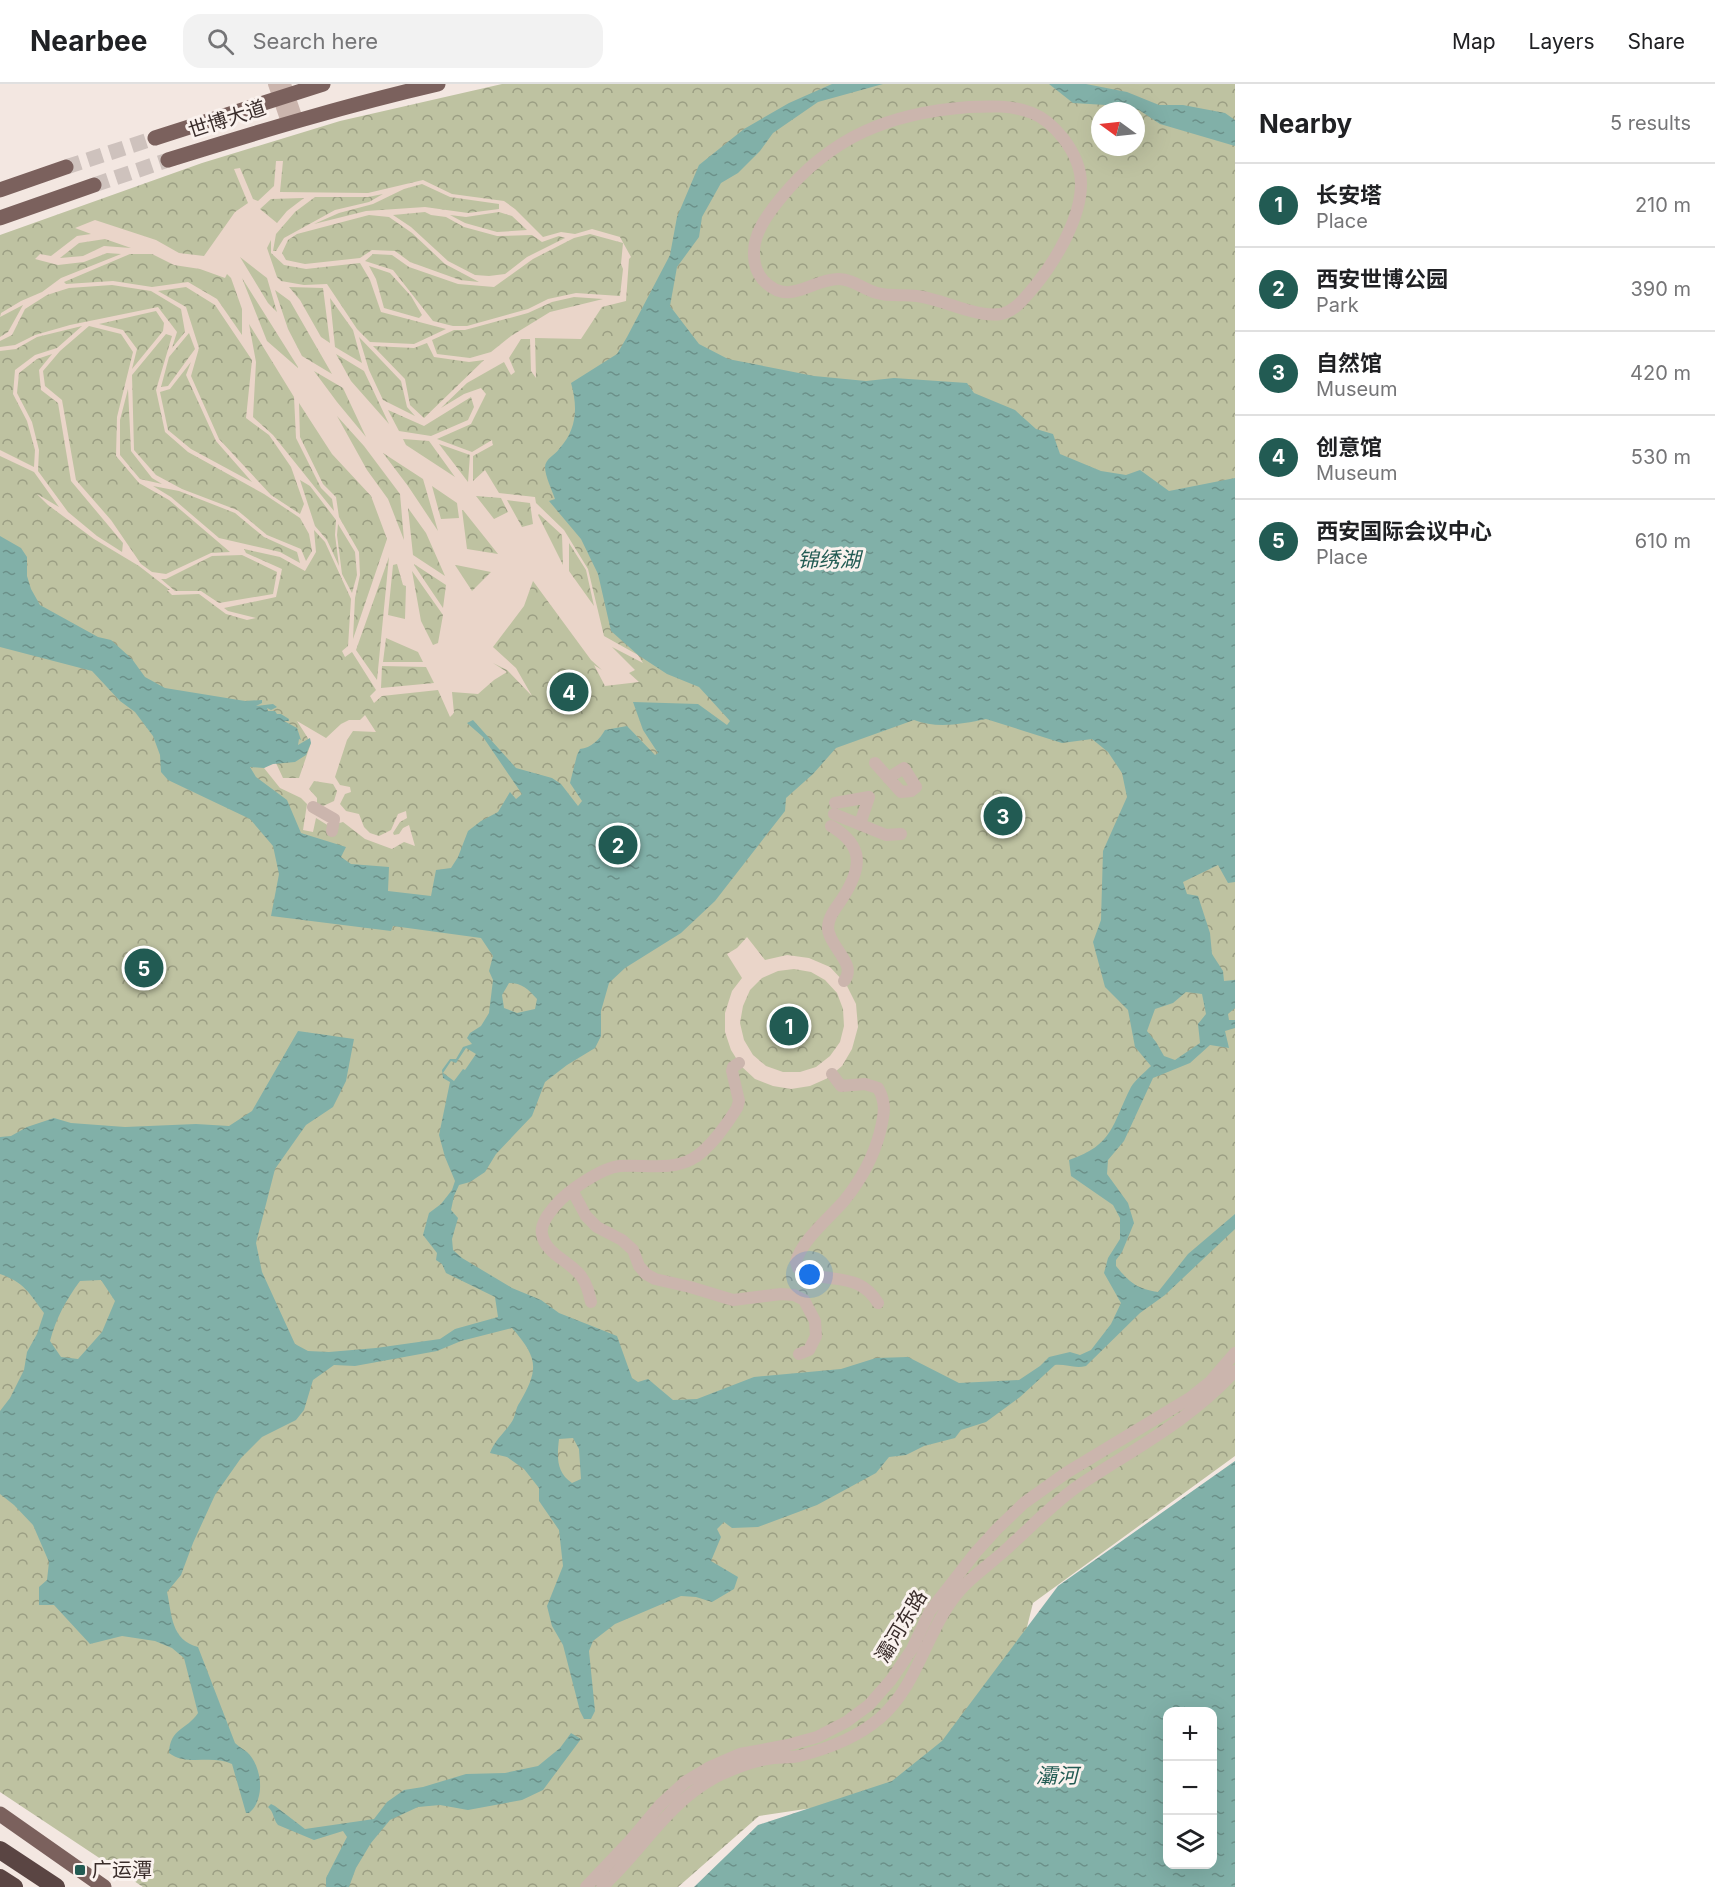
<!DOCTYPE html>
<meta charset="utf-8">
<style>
body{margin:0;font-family:Inter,"Noto Sans SC",sans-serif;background:#f2f2f2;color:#202124}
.controls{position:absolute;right:18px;bottom:18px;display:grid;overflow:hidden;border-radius:12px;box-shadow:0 6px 24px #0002}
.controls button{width:54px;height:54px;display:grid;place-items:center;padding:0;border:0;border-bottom:2px solid #e0e0e0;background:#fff;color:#202124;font:30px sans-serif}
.compass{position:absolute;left:1091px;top:18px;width:54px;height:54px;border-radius:50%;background:#fff;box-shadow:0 6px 24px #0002;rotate:285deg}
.you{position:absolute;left:810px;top:1191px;width:21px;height:21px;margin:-15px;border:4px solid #fff;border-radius:50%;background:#1a73e8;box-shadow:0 0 0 9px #1a73e833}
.badge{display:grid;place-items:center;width:39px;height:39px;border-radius:50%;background:#225b53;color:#fff;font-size:20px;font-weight:700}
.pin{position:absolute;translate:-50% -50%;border:3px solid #fff;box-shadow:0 2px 6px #0006}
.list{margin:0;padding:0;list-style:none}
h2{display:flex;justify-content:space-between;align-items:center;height:78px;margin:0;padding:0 24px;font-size:26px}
h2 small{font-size:20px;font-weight:400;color:#757577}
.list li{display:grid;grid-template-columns:39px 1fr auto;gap:18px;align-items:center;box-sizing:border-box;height:84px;padding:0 24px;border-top:2px solid #e0e0e0}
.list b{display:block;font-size:22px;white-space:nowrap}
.list p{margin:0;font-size:20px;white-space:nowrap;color:#757577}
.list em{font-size:20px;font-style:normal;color:#757577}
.icon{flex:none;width:33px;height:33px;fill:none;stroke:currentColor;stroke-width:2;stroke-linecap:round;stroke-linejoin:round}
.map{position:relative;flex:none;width:1235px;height:1803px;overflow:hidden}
header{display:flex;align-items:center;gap:36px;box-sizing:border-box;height:84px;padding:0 30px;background:#fff;border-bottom:2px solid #e0e0e0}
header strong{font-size:28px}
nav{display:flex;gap:33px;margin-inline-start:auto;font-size:21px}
.search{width:420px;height:54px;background:#f2f2f2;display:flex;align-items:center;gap:15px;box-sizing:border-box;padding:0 21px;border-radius:18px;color:#757577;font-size:22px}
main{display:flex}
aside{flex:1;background:#fff}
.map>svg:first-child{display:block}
.park{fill:url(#park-crowns);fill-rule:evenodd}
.plaza{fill:#ead5c9;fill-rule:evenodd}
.water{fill:url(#water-ripples);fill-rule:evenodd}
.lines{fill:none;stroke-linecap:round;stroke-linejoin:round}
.major-tunnel{stroke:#cec2bd;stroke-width:15;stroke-dasharray:15 8;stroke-linecap:butt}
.minor{stroke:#cbb5ad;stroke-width:12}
.major{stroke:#7b615d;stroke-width:15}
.highway{stroke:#5a4543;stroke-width:18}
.poi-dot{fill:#225b53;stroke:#faf2ee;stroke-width:2}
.labels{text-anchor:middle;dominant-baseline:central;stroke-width:6;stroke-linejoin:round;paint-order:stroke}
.street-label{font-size:20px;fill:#3a2d2b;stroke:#faf2ee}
.poi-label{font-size:20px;fill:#3a2d2b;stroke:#faf2ee;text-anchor:start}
.water-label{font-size:21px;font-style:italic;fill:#225b53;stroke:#faf2ee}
</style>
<header>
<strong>Nearbee</strong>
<div class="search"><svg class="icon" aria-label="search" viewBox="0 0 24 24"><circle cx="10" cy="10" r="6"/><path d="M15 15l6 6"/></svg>Search here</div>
<nav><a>Map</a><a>Layers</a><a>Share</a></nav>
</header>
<main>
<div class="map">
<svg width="1235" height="1803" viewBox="0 0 1235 1803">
<defs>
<pattern id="park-crowns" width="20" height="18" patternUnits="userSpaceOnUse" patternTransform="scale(1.5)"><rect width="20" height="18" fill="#bec2a1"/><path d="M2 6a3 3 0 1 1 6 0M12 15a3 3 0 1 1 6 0" fill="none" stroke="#9b9e83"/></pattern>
<pattern id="water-ripples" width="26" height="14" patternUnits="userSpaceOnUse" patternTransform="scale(1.5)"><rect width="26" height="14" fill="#81b0a8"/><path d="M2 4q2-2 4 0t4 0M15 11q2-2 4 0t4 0" fill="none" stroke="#6b9089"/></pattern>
</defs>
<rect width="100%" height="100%" fill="#f3e7e1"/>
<path class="park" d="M 502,0 L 1235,0 L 1235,1372 L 1033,1519 L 1014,1595 L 879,1714 L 759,1732 L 678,1803 L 143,1803 L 0,1708 L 0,151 L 202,79 L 340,37 ZM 1100,27 L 1136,27 L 1136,63 L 1100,63 Z"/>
<path class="plaza" d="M 276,77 L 283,77 L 280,108 L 368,109 L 423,96 L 452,110 L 504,117 L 515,125 L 543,153 L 561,148 L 575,150 L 592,145 L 620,153 L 631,173 L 629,175 L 626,217 L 602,223 L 581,255 L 535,254 L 536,294 L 531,287 L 530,255 L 521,255 L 509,274 L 515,288 L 511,291 L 504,278 L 467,299 L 441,324 L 464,310 L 481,304 L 486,310 L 471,340 L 437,355 L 472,368 L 492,356 L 493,361 L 473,372 L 473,397 L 485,386 L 499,409 L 535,413 L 536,419 L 564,446 L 588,485 L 604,552 L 638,571 L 643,579 L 612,563 L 635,586 L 629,589 L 639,598 L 605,602 L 594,581 L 602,586 L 591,576 L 533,497 L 524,522 L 493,563 L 516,584 L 532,612 L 507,586 L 493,579 L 507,588 L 494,596 L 478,610 L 452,608 L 454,629 L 450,633 L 438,606 L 382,612 L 374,619 L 370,612 L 376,606 L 352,568 L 345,573 L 342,567 L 348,562 L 351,515 L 325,458 L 314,446 L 316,468 L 305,487 L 280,473 L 244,465 L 246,469 L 282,485 L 276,513 L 224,524 L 228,527 L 256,534 L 247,536 L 226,530 L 199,510 L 172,511 L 167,506 L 170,506 L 139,482 L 94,455 L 48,421 L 37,410 L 59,423 L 34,388 L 0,372 L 0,366 L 34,383 L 35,366 L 27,337 L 13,310 L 15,286 L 35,271 L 57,264 L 82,242 L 37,253 L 16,265 L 0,267 L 0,263 L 15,261 L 35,251 L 70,241 L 158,223 L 177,248 L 172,264 L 185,248 L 181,225 L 151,207 L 112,201 L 69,204 L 47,211 L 25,225 L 12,251 L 0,257 L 0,253 L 8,248 L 23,221 L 0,233 L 1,229 L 21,217 L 42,208 L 61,194 L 121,170 L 107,169 L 84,178 L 58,181 L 35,175 L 40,170 L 51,172 L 77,152 L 91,150 L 75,144 L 95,136 L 156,156 L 179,169 L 204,172 L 235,128 L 248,119 L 234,85 L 240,84 L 253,115 L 258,117 L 274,102 ZM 422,100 L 450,113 L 499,120 L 499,125 L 468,129 L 425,123 L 366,127 L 314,140 L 339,129 L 373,120 L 404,105 ZM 383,110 L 369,118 L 335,126 L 284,154 L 276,167 L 273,167 L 276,150 L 295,128 L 315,113 L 368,113 ZM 271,115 L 303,114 L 304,114 L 287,127 L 277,139 L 260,125 ZM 425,128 L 431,131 L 446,133 L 464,143 L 497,152 L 532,151 L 542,158 L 559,152 L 565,154 L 527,173 L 505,190 L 489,192 L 475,191 L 448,177 L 411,143 L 393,131 ZM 499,128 L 512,132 L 527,146 L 497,148 L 465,139 L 450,131 L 466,133 ZM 369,131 L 389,133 L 412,149 L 445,180 L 479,198 L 460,196 L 410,178 L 395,167 L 372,166 L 360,174 L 305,180 L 286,176 L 282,169 L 288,156 L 297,150 ZM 590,150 L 623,159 L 621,180 L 623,185 L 620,212 L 576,209 L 548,215 L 528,225 L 467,242 L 453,242 L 433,237 L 393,186 L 365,177 L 373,170 L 392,171 L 409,183 L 458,200 L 494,203 L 533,175 L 574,154 ZM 105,155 L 131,164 L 104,162 L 83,172 L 60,174 L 79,159 ZM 271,156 L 271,169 L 284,181 L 306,185 L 360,179 L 370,196 L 381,228 L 446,245 L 414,260 L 370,258 L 357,245 L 327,200 L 304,201 L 281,197 L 277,193 L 267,164 ZM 130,170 L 152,170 L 174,181 L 200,185 L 225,194 L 227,190 L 231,194 L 242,225 L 242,251 L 217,215 L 188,198 L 152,203 L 113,197 L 66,200 L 64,198 ZM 240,173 L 267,194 L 277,228 L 268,219 ZM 369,182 L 390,189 L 411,212 L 422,231 L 419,234 L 384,224 L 376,195 ZM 242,194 L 298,283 L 298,284 L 267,257 ZM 186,203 L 215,221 L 252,276 L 246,334 L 269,351 L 291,383 L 304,420 L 300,430 L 271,411 L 219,355 L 191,292 L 199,264 L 186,223 L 158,207 ZM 289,203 L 323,204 L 330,259 L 321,253 L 300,216 ZM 275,206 L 290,217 L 332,290 L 302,272 L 288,245 ZM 574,213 L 603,215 L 550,228 L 511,252 L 491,268 L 470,274 L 437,270 L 432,256 L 454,246 L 465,246 L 528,229 L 552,218 ZM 330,214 L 353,246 L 362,279 L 335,263 ZM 156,227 L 164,239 L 163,247 L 132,285 L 137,265 L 123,246 L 99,240 ZM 249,240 L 294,313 L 296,354 L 321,404 L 332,415 L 334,427 L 273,351 L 253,333 L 256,278 ZM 89,242 L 121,250 L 133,268 L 117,333 L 116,372 L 139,399 L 169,416 L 230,468 L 211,469 L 166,490 L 152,488 L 141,480 L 111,436 L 76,396 L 62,316 L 45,302 L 43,287 L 60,267 ZM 189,249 L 195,265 L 168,302 L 161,303 L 169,273 ZM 166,250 L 172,252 L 156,306 L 165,348 L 188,368 L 264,410 L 300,434 L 309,450 L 312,467 L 306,477 L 301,465 L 267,451 L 237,426 L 182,405 L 156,391 L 134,366 L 132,291 ZM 359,253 L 401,297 L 407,323 L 415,332 L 383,316 L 369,286 ZM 427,259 L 434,273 L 469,278 L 484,276 L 424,334 L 410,321 L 405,295 L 373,262 L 414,264 ZM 52,270 L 39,286 L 41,306 L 58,319 L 71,397 L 123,459 L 122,468 L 97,452 L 68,428 L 38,387 L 39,366 L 32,338 L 17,309 L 19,289 L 37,275 ZM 336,270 L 364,287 L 389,340 L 351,297 ZM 191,278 L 186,291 L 216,357 L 252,398 L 191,365 L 168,346 L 160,308 L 170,305 ZM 314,287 L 343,304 L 366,353 L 337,318 ZM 128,305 L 131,367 L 152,394 L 162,400 L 140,395 L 120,371 L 120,336 ZM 471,313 L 474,323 L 468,336 L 431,352 L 399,347 L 388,326 L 424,342 ZM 299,319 L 332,370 L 371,412 L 387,455 L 353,555 L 355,514 L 360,491 L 359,468 L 339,433 L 336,413 L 323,400 L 300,353 ZM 337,332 L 364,362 L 400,410 L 404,456 L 388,415 L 367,386 ZM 403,355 L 429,357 L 455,393 L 406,361 ZM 439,360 L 470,371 L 468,398 ZM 383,369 L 423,395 L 438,447 L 408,402 ZM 300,396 L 310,402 L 336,436 L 335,451 L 339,482 L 327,456 L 315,442 ZM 153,402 L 179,407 L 235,429 L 264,453 L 297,468 L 300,479 L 280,468 L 219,454 L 171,413 ZM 432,402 L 457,419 L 459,434 L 441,435 ZM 476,412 L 501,414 L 508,428 L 494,435 ZM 507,416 L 530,419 L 533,440 L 522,443 ZM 408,424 L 426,449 L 445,492 L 413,471 ZM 462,426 L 463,426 L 498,470 L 467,465 ZM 539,430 L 562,451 L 563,481 L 538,431 ZM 338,440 L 355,468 L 357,491 L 352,509 L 342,490 L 337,451 ZM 569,459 L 586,486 L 594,522 L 569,487 ZM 242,471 L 277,488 L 273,510 L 219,519 L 201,507 L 175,507 L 161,495 L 166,495 L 212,472 ZM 389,473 L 377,596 L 356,566 ZM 397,480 L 403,501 L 406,502 L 405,535 L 388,531 L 393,481 ZM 414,480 L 446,501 L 443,524 L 414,481 ZM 455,481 L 456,481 L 491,488 L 472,507 ZM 412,487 L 443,531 L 438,559 L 433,561 L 421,537 ZM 386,554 L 418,568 L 423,578 L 383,578 ZM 382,582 L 426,583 L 434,599 L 381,604 Z
M 365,631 L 376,648 L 353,647 L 347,656 L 335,693 L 340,701 L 350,703 L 351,708 L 345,710 L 340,720 L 346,727 L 359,730 L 364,743 L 370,749 L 379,752 L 391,746 L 398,730 L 406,727 L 407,734 L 400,738 L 393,749 L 394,751 L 399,750 L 403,744 L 409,741 L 415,762 L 404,758 L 392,765 L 365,755 L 343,738 L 329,742 L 316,734 L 313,748 L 303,746 L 307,720 L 301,714 L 280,704 L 264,684 L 270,680 L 276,679 L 283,694 L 299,694 L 311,659 L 297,637 L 326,654 L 341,640 L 349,636 L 360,636 ZM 314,697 L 333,700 L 337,707 L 334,717 L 321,723 L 317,720 L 317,714 L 309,705 Z
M 747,853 L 765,876 L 787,871 L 809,874 L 830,883 L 846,900 L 856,920 L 858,943 L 852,965 L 842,982 L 828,994 L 810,1002 L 791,1005 L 773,1002 L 755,995 L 741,982 L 731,966 L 725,948 L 725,929 L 732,907 L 742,894 L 727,870 L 737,864 ZM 794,885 L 811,888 L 825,896 L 837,909 L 843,925 L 844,942 L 840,958 L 830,972 L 816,983 L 800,988 L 783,988 L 766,982 L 753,971 L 744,956 L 740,939 L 743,922 L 750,906 L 762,894 L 778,887 Z"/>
<path class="water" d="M 832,0 L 883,0 L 818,18 L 773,49 L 760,67 L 738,89 L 721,99 L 702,133 L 699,153 L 677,183 L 670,222 L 699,260 L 728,275 L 814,292 L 866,297 L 894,294 L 967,299 L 974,309 L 1015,326 L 1036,345 L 1053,350 L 1060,370 L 1101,387 L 1126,391 L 1140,386 L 1169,407 L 1235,394 L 1235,798 L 1228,799 L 1218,781 L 1183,798 L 1187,810 L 1198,812 L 1210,849 L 1212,870 L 1223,887 L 1224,897 L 1235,896 L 1235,924 L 1228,930 L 1229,936 L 1235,936 L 1235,944 L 1225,947 L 1229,964 L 1210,961 L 1190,979 L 1153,994 L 1124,1057 L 1108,1076 L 1107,1090 L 1128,1119 L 1134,1139 L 1122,1168 L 1116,1176 L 1116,1182 C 1129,1198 1137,1205 1158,1208 L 1188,1170 L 1235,1130 L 1235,1145 L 1165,1211 L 1140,1229 L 1086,1282 C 1075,1285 1066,1280 1055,1281 L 1020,1313 L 986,1338 L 961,1346 L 955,1354 L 924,1362 L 906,1371 L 889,1373 L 876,1389 L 817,1421 L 758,1443 L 732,1444 L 724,1438 L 717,1445 L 721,1453 L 711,1477 L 738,1493 L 734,1505 L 712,1518 L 696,1513 L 681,1512 L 615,1540 L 593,1557 L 589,1567 L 595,1627 L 591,1635 L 584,1635 L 580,1627 L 563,1561 L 552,1542 L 547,1522 L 563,1482 L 559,1446 L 539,1417 L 539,1404 L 524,1385 L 507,1373 L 490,1369 C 494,1357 504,1349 511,1339 C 516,1333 515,1324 520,1318 C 540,1284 537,1273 512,1244 L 461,1257 L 437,1267 L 355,1282 L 334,1281 L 313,1296 L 304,1326 L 296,1336 L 262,1353 L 241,1374 L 215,1411 L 193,1459 L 181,1491 L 167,1508 C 172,1531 171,1556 198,1563 L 235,1659 C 238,1662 243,1665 247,1668 C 262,1682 266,1715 249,1729 L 246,1729 L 232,1680 C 210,1670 188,1683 169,1669 C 170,1644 187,1646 198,1629 L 184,1574 L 172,1564 L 155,1557 L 122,1552 L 90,1560 L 54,1521 L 39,1521 L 39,1503 L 47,1496 L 49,1478 L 33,1441 L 14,1421 L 0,1410 L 0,1327 L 10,1314 L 24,1286 L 27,1268 L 37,1250 L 44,1229 C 30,1210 24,1198 0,1190 L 0,1053 L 11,1052 L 27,1043 L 54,1034 L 71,1039 L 125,1043 L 196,1040 L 229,1042 L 252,1027 L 298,947 L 354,955 L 346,997 L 333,1023 L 306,1041 L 275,1085 L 256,1159 L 262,1188 L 295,1260 L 308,1267 L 329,1268 L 376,1264 L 440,1255 L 455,1245 L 498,1233 L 495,1213 L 446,1189 L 442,1180 L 436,1176 L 437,1169 L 423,1151 L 429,1129 L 441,1120 L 452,1106 L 455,1097 L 445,1073 L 439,1051 L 450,998 L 443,994 L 442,986 L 450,975 L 456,975 L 463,963 L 472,960 L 467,954 L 470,949 L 481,942 L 489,929 L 493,896 L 489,887 L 493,872 L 481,854 L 393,842 L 391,847 L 271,832 L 279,790 L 273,762 L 250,735 L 168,696 L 161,688 L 160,671 L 153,652 L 135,628 L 120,617 L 92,587 L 0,563 L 0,452 L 21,464 L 27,473 L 27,492 L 31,505 L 40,521 L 98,553 L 111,556 L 132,575 L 145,593 L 165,604 L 245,617 L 262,616 L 262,619 L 256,622 L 273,620 L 277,623 L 271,626 L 267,624 L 268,627 L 275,627 L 277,630 L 281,630 L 289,635 L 289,637 L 284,637 L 297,644 L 301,656 L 299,655 L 298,661 L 310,654 L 311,659 L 306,671 L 295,678 L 273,680 L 264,684 L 250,683 L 256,693 L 287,716 L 301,749 L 346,763 L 341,773 L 351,780 L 389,783 L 388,807 L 431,812 L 436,786 L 451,784 L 458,773 L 468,747 L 481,737 L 498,728 L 510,708 L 516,715 L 522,710 L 483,653 L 467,639 L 473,636 L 516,684 L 552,694 L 561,700 L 578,722 L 582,717 L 570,699 L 577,671 L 580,665 C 591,664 600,655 605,646 L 627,642 L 655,671 L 658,669 L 643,646 L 633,618 L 698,620 L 727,641 L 730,637 L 699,603 L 667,590 L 638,571 L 611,547 L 598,490 L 581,455 L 549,417 L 555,415 C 552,406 545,392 545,383 C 545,375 555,371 559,365 C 577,346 578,323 571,299 L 617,270 L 627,253 L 670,171 L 677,133 L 699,81 L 744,45 L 789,19 ZM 986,635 L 1062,659 L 1092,655 L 1108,668 L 1122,689 L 1127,713 L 1103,767 L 1101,836 L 1093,858 L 1105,903 L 1128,926 L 1135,963 L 1151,982 C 1145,988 1136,995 1131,1003 C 1112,1040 1114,1061 1069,1076 L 1071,1092 L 1113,1121 L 1120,1134 L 1120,1155 L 1108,1174 L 1104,1189 L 1121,1219 L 1111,1240 L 1091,1266 L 1080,1271 L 1070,1268 L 1049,1273 L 1040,1282 L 1019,1296 L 959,1299 L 908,1273 L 876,1274 L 841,1285 L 754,1293 L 697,1315 L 673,1316 L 648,1295 L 638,1298 L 632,1294 L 617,1252 L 559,1229 L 541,1216 L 512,1204 L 462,1174 L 453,1166 L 452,1155 L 458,1134 L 451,1126 L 454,1112 L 459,1101 L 470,1098 L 485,1088 L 496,1070 L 532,1032 L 545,998 L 567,981 L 595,964 L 601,952 L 601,927 L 609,899 L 625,884 L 681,849 L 715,817 L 785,727 L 786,714 L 813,690 L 836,664 L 914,636 C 937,645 962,640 986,635 ZM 509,899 C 522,899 528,905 537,915 L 535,925 L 517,929 L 504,924 L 502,911 ZM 1186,908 L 1202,910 L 1206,930 L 1198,940 L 1200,959 L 1175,976 L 1164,972 L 1156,958 L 1147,947 L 1155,925 L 1173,919 ZM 466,964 L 476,970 L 465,986 L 463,985 L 454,997 L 443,989 L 451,977 L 456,979 ZM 101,1196 L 115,1217 L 102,1248 L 78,1275 L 61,1273 L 50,1257 C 56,1234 66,1216 80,1197 ZM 573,1354 L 579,1365 L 581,1395 L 572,1399 C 556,1388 557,1373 559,1355 Z
M 1049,0 L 1086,0 L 1127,8 L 1159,21 L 1183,21 L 1225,29 L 1235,36 L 1235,62 L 1160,40 L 1139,26 L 1122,22 L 1073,19 Z
M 1235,1377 L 1235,1803 L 694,1803 L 758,1741 L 892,1697 L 942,1657 L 1058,1502 ZM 1168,1628 L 1212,1628 L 1212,1780 L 1168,1780 Z
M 571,1649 L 581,1655 L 543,1706 L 522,1716 L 468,1726 L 440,1721 L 418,1723 L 390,1736 L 371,1759 L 356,1784 L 349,1803 L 326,1803 L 326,1794 L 347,1753 L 343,1747 L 314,1756 L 278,1741 C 273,1735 274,1728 268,1723 L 271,1720 L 275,1722 L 305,1745 L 374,1735 L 387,1718 L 404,1706 L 423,1703 L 466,1690 L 505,1689 L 538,1682 L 560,1664 Z"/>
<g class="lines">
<path class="major-tunnel" d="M 66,83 L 155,54
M 94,101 L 168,76"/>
<path class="minor" d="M 274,0 L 287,38
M 285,0 L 297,35
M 969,23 C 990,22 1012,21 1032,29 C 1045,34 1055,44 1063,54 C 1073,67 1081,83 1081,100 C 1081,134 1056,176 1035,202 C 1026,212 1016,227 1001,230 C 975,234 943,215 917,212 C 904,210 890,213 877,209 C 864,206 853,195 839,195 C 810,195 789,224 763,196 C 757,189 754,180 754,171 C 753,150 767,131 780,115 C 831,52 890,29 969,23 Z
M 875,679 L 901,708 L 911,707 L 916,703 L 904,684 L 888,694
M 835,719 L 869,713 L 860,740
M 313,723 L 334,735 L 332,747
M 834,730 L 886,751 L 901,750
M 831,742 C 865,762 862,784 842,815 C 836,824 828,833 828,844 C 829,863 858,880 844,897
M 832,990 L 841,1002 L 865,1000 L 878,1004 C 887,1020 884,1031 880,1048 C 873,1075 861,1096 844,1117 C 830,1133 801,1157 796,1178 L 798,1184 C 826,1202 858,1185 878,1219
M 572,1106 L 586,1132 L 597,1143 L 622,1156 L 633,1166 L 639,1182 L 646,1190 L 655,1195 L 690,1203 L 733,1216 L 781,1210 L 794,1211 L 804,1216 L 815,1237 L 816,1252 L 809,1266 L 799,1270
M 591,1218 C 589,1209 587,1200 581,1192 C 570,1177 545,1170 542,1150 C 540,1140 549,1129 555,1122 C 567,1107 601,1084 620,1082 C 644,1080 670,1087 692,1075 C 708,1067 728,1039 737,1024 L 739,1017 L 732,987 L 733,983 L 739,979
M 586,1803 L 628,1759 L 660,1721 L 685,1698 L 710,1683 L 740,1670 L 788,1661 L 817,1653 L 846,1638 L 869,1621 L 891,1596 L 912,1565 L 930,1527 L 976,1468 L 997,1445 L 1024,1419 L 1066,1389 L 1190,1314 L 1210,1298 L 1235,1269
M 602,1803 C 642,1767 667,1719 716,1693 C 732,1685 749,1678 767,1675 C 777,1673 789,1674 799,1672 C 827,1665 858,1653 880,1634 C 921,1599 927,1539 965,1501 C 980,1486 998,1474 1013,1459 C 1034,1440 1055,1418 1078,1402 C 1132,1366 1191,1336 1235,1287"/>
<path class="major" d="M 155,54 L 323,0
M 168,76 C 258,48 347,21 438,0
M 0,106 L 66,83
M 0,134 L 94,101
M 0,1730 L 104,1803"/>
<path class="highway" d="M 0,1766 L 56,1803
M 0,1794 L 14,1803"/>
</g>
<rect class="poi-dot" x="74" y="1780" width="12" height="12" rx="3"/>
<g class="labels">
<g class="street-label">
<text transform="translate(227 35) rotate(-18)">世博大道</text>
<text transform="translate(901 1542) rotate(-59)">灞河东路</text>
</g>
<g class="poi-label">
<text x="92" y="1786">广运潭</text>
</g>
<g class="water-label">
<text x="829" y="475">锦绣湖</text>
<text x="1057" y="1691">灞河</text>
</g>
</g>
</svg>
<div class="controls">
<button>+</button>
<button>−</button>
<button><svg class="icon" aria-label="layers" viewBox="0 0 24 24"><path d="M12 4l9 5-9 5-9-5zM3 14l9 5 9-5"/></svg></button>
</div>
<svg class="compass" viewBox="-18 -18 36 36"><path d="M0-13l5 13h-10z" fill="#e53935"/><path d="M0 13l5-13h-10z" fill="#757577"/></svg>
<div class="you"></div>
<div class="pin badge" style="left:789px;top:942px">1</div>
<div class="pin badge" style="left:618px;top:761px">2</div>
<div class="pin badge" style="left:1003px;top:732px">3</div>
<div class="pin badge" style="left:569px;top:608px">4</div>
<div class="pin badge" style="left:144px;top:884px">5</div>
</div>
<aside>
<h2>Nearby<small>5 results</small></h2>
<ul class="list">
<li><span class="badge">1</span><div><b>长安塔</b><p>Place</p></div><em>210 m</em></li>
<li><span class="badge">2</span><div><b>西安世博公园</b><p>Park</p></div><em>390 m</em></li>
<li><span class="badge">3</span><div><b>自然馆</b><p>Museum</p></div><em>420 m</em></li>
<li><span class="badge">4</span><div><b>创意馆</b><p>Museum</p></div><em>530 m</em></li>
<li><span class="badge">5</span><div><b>西安国际会议中心</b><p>Place</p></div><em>610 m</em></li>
</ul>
</aside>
</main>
